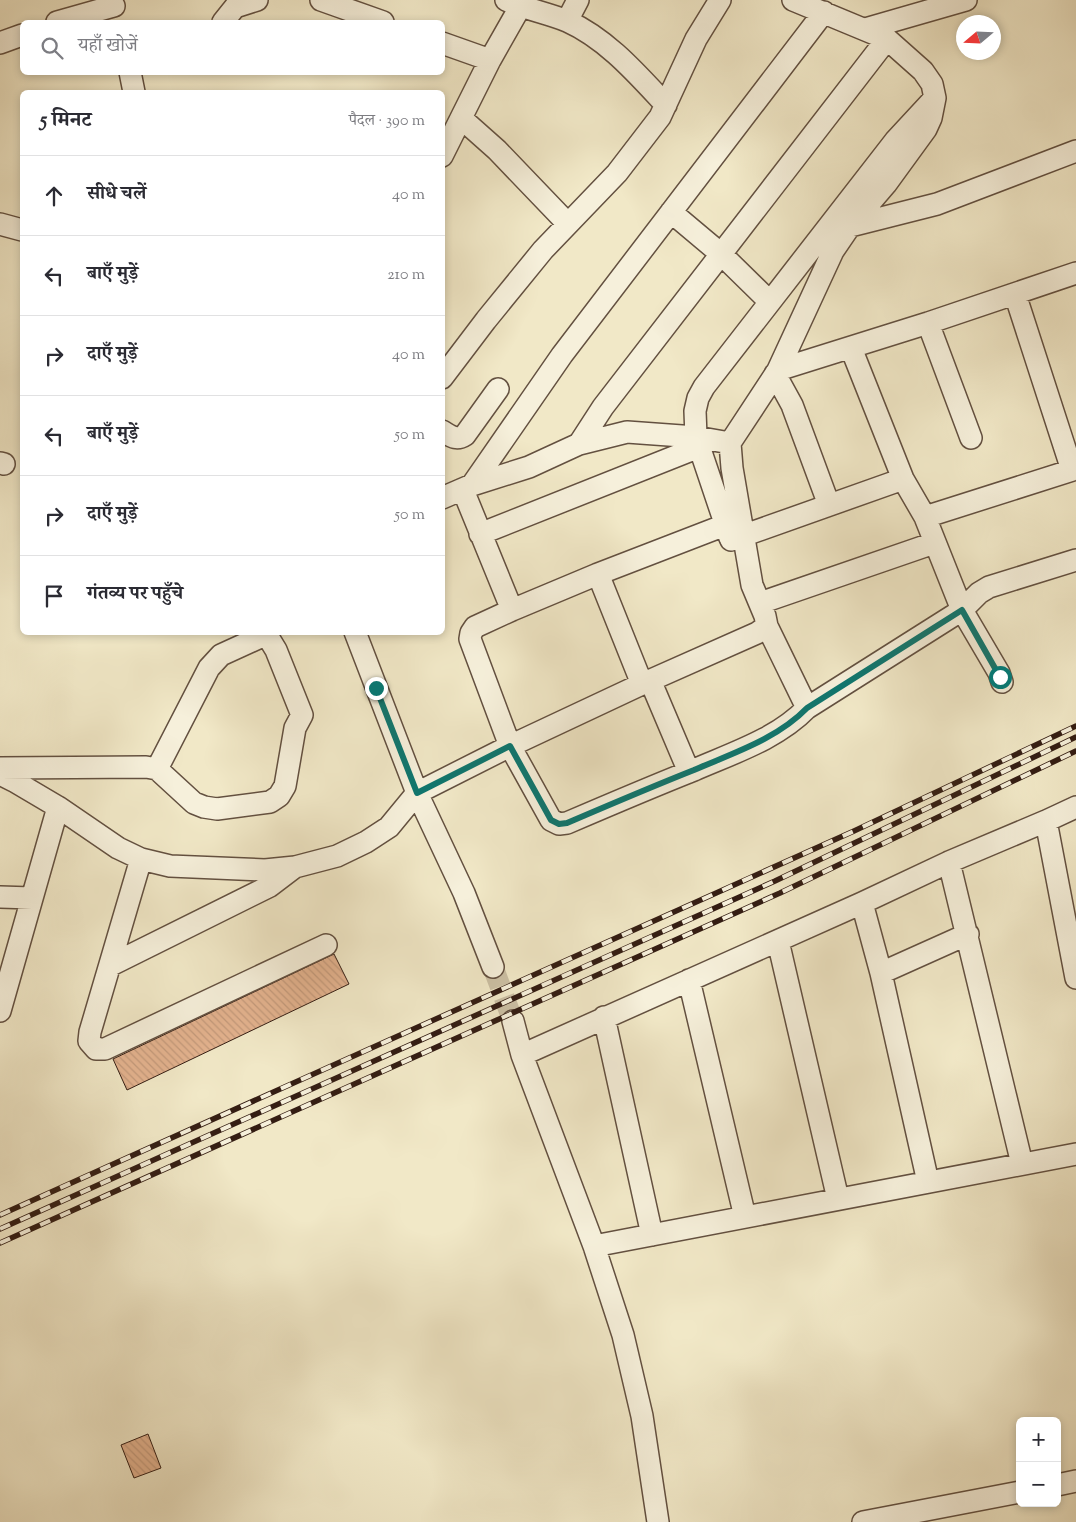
<!DOCTYPE html>
<html lang="hi">
<meta charset="utf-8">
<style>
body{margin:0;font-family:"Sorts Mill Goudy","Noto Serif Devanagari",serif;background:#f2f2f3;color:#2b2b33}
.controls{position:absolute;right:15px;bottom:15px;display:grid;overflow:hidden;border-radius:8px;box-shadow:0 2px 8px #0003}
.controls button{width:45px;height:45px;display:grid;place-items:center;padding:0;border:0;border-bottom:1px solid #e1e1e2;background:#fff;color:#2b2b33;font:25px sans-serif}
.compass{position:absolute;left:956px;top:15px;width:45px;height:45px;border-radius:50%;background:#fff;box-shadow:0 2px 8px #0003;rotate:251deg}
.stop{position:absolute;width:15px;height:15px;margin:-11px;border:4px solid #0f766e;border-radius:50%;background:#fff}
.stop.end{background:#0f766e;border-color:#fff;box-shadow:0 1px 5px #0008}
.list{margin:0;padding:0;list-style:none}
h2{display:flex;justify-content:space-between;align-items:center;height:65px;margin:0;padding:0 20px;font-size:21px}
h2 small{font-size:16px;font-weight:400;color:#7c7c81}
.list li{display:grid;grid-template-columns:32px 1fr auto;gap:15px;align-items:center;box-sizing:border-box;height:80px;padding:0 20px;border-top:1px solid #e1e1e2}
.list b{display:block;font-size:19px;white-space:nowrap}
.list em{font-size:16px;font-style:normal;color:#7c7c81}
.icon{flex:none;width:28px;height:28px;fill:none;stroke:currentColor;stroke-width:2;stroke-linecap:round;stroke-linejoin:round}
.map{position:relative;flex:none;width:1076px;height:1522px;overflow:hidden}
.search{position:absolute;background:#fff;box-shadow:0 2px 8px #0003;left:20px;top:20px;width:425px;height:55px;display:flex;align-items:center;gap:12px;box-sizing:border-box;padding:0 18px;border-radius:8px;color:#7c7c81;font-size:19px}
.panel{position:absolute;background:#fff;box-shadow:0 2px 8px #0003;left:20px;top:90px;width:425px;height:545px;border-radius:8px}
.map>svg:first-child{display:block}
.building{fill:url(#building-back-hatch);stroke:#341d13}
.lines{fill:none;stroke-linecap:round;stroke-linejoin:round}
.minor-tunnel{stroke:#cbbfa3;stroke-width:21;stroke-dasharray:21 11;stroke-linecap:butt}
.minor-casing{stroke:#635040;stroke-width:24}
.minor{stroke:#f6f0db;stroke-width:21}
.rail-casing{stroke:#341d13;stroke-width:5.5}
.rail{stroke:#f6f0db;stroke-width:4;stroke-dasharray:11;stroke-linecap:butt}
.route{stroke:#0f766e;stroke-width:6}
</style>
<div class="map">
<svg width="1076" height="1522" viewBox="0 0 1076 1522">
<defs>
<pattern id="building-back-hatch" width="6" height="6" patternUnits="userSpaceOnUse" patternTransform="scale(1.25)"><rect width="6" height="6" fill="#e3b28e"/><path d="M-1 5l2 2M0 0l6 6M5-1l2 2" fill="none" stroke="#c3997a"/></pattern>
</defs>
<rect width="100%" height="100%" fill="#f1e8c7"/>
<filter id="stains"><feTurbulence type="fractalNoise" baseFrequency=".004" numOctaves="4"/><feColorMatrix values="0 0 0 0 .2 0 0 0 0 .09 0 0 0 0 .02 0 0 0 .5 -.17"/></filter>
<radialGradient id="worn" r=".72"><stop offset=".6" stop-color="#630" stop-opacity="0"/><stop offset="1" stop-color="#630" stop-opacity=".3"/></radialGradient>
<path class="building" d="M 334,954 L 349,984 L 127,1090 L 113,1059 Z
M 148,1434 L 161,1468 L 134,1478 L 121,1445 Z"/>
<g class="lines">
<path class="minor-tunnel" d="M 493,967 L 513,1021"/>
<defs>
<path id="minor" d="M 321,0 L 383,22
M 506,0 C 525,9 547,13 567,21 C 607,39 637,74 666,105
M 567,21 L 578,0
M 57,22 L 114,6
M 223,22 L 235,7 L 257,0
M 865,29 L 966,0
M 0,43 L 22,35
M 442,43 L 490,60
M 130,72 L 134,92
M 461,118 L 497,150 L 567,223
M 442,156 L 490,60 L 524,0
M 671,212 L 721,254 L 770,302 L 704,387 L 698,398 L 695,411 L 696,437 L 730,538
M 0,224 L 22,230
M 850,226 L 937,204 L 1076,151
M 1015,294 L 1072,470
M 770,302 L 895,141 L 933,100
M 928,323 L 971,438
M 851,348 L 903,479 L 925,517 L 962,610 L 999,673 L 1002,682
M 778,370 L 833,251 L 850,226 L 886,184 L 926,129 L 931,118 L 935,98 L 932,84 L 923,71 L 887,39 L 793,0
M 775,374 L 792,405 L 829,505
M 442,378 L 486,320 L 543,250 L 617,173 L 660,117 L 696,39 L 720,0
M 442,431 C 451,436 456,441 465,435 L 498,389
M 579,444 L 603,407 L 887,39
M 0,463 L 4,464
M 472,485 L 562,355 L 824,12
M 463,490 L 512,610
M 442,498 L 472,485 L 529,467 L 579,444 L 627,432 L 696,437 L 730,443
M 925,517 L 1076,469
M 725,525 L 598,574 L 512,610 L 475,627 L 471,633 L 470,639 L 510,746 L 551,820 L 559,824 L 567,823 C 609,805 651,787 694,770 C 733,753 777,739 807,708 L 962,610 L 979,593 L 989,587 L 1076,560
M 480,534 L 699,447
M 731,540 L 903,479
M 598,574 L 642,684
M 760,603 L 934,543
M 767,626 L 807,708
M 355,632 L 417,793 L 464,893 L 493,967
M 650,680 L 689,772
M 0,768 L 146,767 L 157,769 L 194,803 L 204,807 L 217,809 L 270,802 L 279,796 L 285,786 L 295,728 L 302,715 L 276,650 L 265,632
M 157,769 L 209,668 L 221,655 L 267,634
M 0,774 L 14,781 L 58,807 L 118,848 L 141,859 L 170,866 L 265,870 L 295,867 L 337,856 L 366,842 L 389,827 L 417,793 L 510,746 L 642,684 L 757,633 L 767,626 L 765,616 L 752,585 L 732,468 L 730,443 L 778,370 L 928,323 L 1076,273
M 1076,807 L 1046,821 L 1076,978
M 141,859 L 90,1032 L 89,1041 L 96,1049 L 105,1049 L 326,945
M 949,862 L 1022,1164
M 0,897 L 32,898
M 862,903 L 881,973 L 928,1182
M 778,941 L 838,1199
M 111,965 L 270,886 L 295,867
M 881,973 L 968,934
M 689,980 L 745,1217
M 0,1011 L 58,807
M 604,1017 L 652,1235
M 513,1021 L 522,1055 L 594,1246 L 623,1335 L 642,1416 L 658,1522
M 522,1055 L 862,903 L 949,862 L 1046,821
M 594,1246 L 1076,1154
M 1057,1485 L 1076,1481
M 863,1522 L 1020,1492"/>
</defs>
<use href="#minor" class="minor-casing"/>
<use href="#minor" class="minor"/>
<defs>
<path id="rail" d="M 0,1215 L 854,831 L 1076,726
M 0,1229 L 775,881 L 1076,737
M 0,1243 L 780,893 L 1076,751"/>
</defs>
<use href="#rail" class="rail-casing"/>
<use href="#rail" class="rail"/>
</g>
<g class="lines">
<path class="route" d="M 376,688 L 417,793 L 510,746 L 551,820 L 559,824 L 567,823 C 609,805 651,787 694,770 C 733,753 777,739 807,708 L 962,610 L 1000,677"/>
</g>
<rect width="100%" height="100%" filter="url(#stains)"/>
<rect width="100%" height="100%" fill="url(#worn)"/>
</svg>
<div class="controls">
<button>+</button>
<button>−</button>
</div>
<svg class="compass" viewBox="-18 -18 36 36"><path d="M0-13l5 13h-10z" fill="#e53935"/><path d="M0 13l5-13h-10z" fill="#7c7c81"/></svg>
<div class="stop" style="left:1000px;top:677px"></div>
<div class="stop end" style="left:376px;top:688px"></div>
<div class="search"><svg class="icon" aria-label="search" viewBox="0 0 24 24"><circle cx="10" cy="10" r="6"/><path d="M15 15l6 6"/></svg>यहाँ खोजें</div>
<section class="panel">
<h2>5 मिनट<small>पैदल · 390 m</small></h2>
<ul class="list">
<li><svg class="icon" aria-label="ahead" viewBox="0 0 24 24"><path d="M12 20V5M6 11l6-6 6 6"/></svg><div><b>सीधे चलें</b></div><em>40 m</em></li>
<li><svg class="icon" aria-label="left" viewBox="0 0 24 24"><path d="M17 20v-9H6M10 6l-5 5 5 5"/></svg><div><b>बाएँ मुड़ें</b></div><em>210 m</em></li>
<li><svg class="icon" aria-label="right" viewBox="0 0 24 24"><path d="M7 20v-9h11M14 6l5 5-5 5"/></svg><div><b>दाएँ मुड़ें</b></div><em>40 m</em></li>
<li><svg class="icon" aria-label="left" viewBox="0 0 24 24"><path d="M17 20v-9H6M10 6l-5 5 5 5"/></svg><div><b>बाएँ मुड़ें</b></div><em>50 m</em></li>
<li><svg class="icon" aria-label="right" viewBox="0 0 24 24"><path d="M7 20v-9h11M14 6l5 5-5 5"/></svg><div><b>दाएँ मुड़ें</b></div><em>50 m</em></li>
<li><svg class="icon" aria-label="arrive" viewBox="0 0 24 24"><path d="M6 21V4h12l-3 4 3 4H6"/></svg><div><b>गंतव्य पर पहुँचे</b></div></li>
</ul>
</section>
</div>
